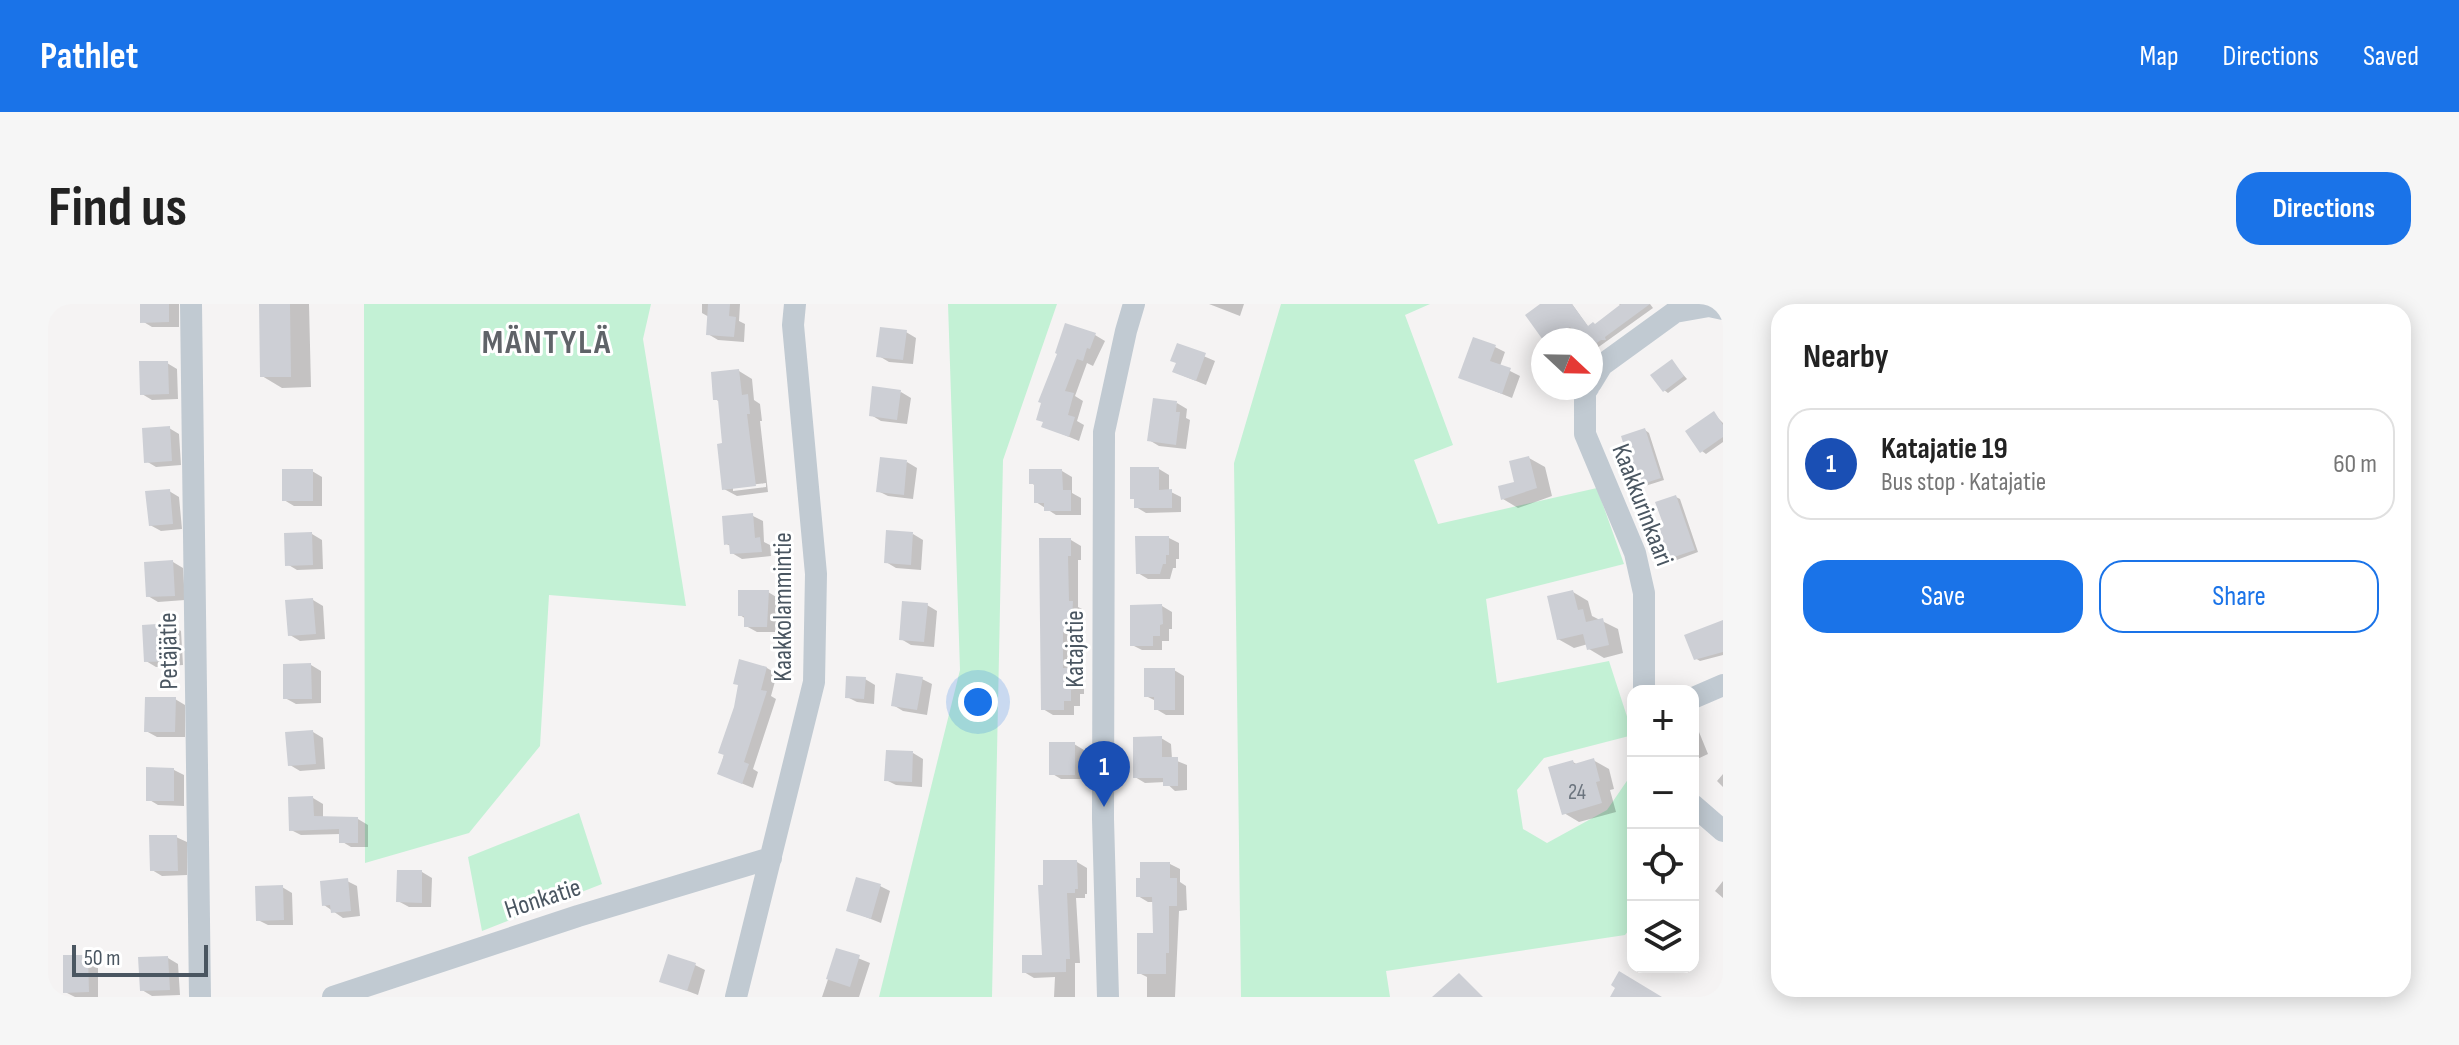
<!DOCTYPE html>
<meta charset="utf-8">
<style>
body{margin:0;font-family:"Sofia Sans Condensed",sans-serif;background:#f6f6f6;color:#222}
.controls{position:absolute;right:24px;bottom:24px;display:grid;overflow:hidden;border-radius:16px;box-shadow:0 4px 20px #0003}
.controls button{width:72px;height:72px;display:grid;place-items:center;padding:0;border:0;border-bottom:2px solid #e0e0e0;background:#fff;color:#222;font:40px sans-serif}
.compass{position:absolute;left:1483px;top:24px;width:72px;height:72px;border-radius:50%;background:#fff;box-shadow:0 4px 20px #0003;rotate:112deg}
.scale{position:absolute;left:24px;bottom:20px;width:136px;box-sizing:border-box;padding-left:8px;border:4px solid #4a5661;border-top:0;font-size:22px;line-height:28px;white-space:nowrap;color:#4a5661;-webkit-text-stroke:6px #fff;paint-order:stroke}
.you{position:absolute;left:930px;top:398px;width:28px;height:28px;margin:-20px;border:6px solid #fff;border-radius:50%;background:#1a73e8;box-shadow:0 0 0 12px #1a73e833}
.badge{display:grid;place-items:center;width:52px;height:52px;border-radius:50%;background:#1a73e8;color:#fff;font-size:26px;font-weight:700}
.pin{position:absolute;translate:-50% -66px;filter:drop-shadow(0 2px 4px #0008)}
.pin::after{content:'';position:absolute;top:42px;width:28px;height:24px;background:inherit;clip-path:polygon(0 0,100% 0,50% 100%)}
.list{margin:0;padding:0;list-style:none}
h2{display:flex;justify-content:space-between;align-items:center;height:104px;margin:0;padding:0 32px;font-size:34px}
h2 small{font-size:26px;font-weight:400;color:#767676}
.list li{display:grid;grid-template-columns:52px 1fr auto;gap:24px;align-items:center;box-sizing:border-box;height:112px;margin:0 16px 16px;padding:0 16px;border:2px solid #e0e0e0;border-radius:24px}
.list b{display:block;font-size:30px;white-space:nowrap}
.list p{margin:0;font-size:26px;white-space:nowrap;color:#767676}
.list em{font-size:26px;font-style:normal;color:#767676}
.actions{display:flex;gap:16px;padding:24px 32px}
.actions a{flex:1;padding:18px 0;border:2px solid #1a73e8;border-radius:24px;text-align:center;font-size:28px;color:#1a73e8}
.actions .main{background:#1a73e8;color:#fff}
.icon{flex:none;width:44px;height:44px;fill:none;stroke:currentColor;stroke-width:2;stroke-linecap:round;stroke-linejoin:round}
.map{position:relative;flex:none;width:1675px;height:693px;overflow:hidden;border-radius:24px}
header{display:flex;align-items:center;gap:48px;box-sizing:border-box;height:112px;padding:0 40px;background:#1a73e8;color:#fff}
header strong{font-size:38px}
nav{display:flex;gap:44px;margin-inline-start:auto;font-size:28px}
.intro{display:flex;align-items:center;justify-content:space-between;box-sizing:border-box;height:192px;padding:0 48px}
h1{margin:0;font-size:56px}
.button{padding:20px 36px;border-radius:24px;background:#1a73e8;color:#fff;font-size:28px;font-weight:700}
main{display:flex;gap:48px;padding:0 48px}
aside{flex:1;background:#fff;border-radius:24px;box-shadow:0 4px 20px #0003}
.map>svg:first-child{display:block}
.green{fill:#c3f1d5}
.shadow{fill:#0003;fill-rule:evenodd}
.building{fill:#cdcfd5}
.lines{fill:none;stroke-linecap:round;stroke-linejoin:round}
.minor{stroke:#c1cad2;stroke-width:22}
.labels{text-anchor:middle;dominant-baseline:central;stroke-width:6;stroke-linejoin:round;paint-order:stroke}
.number-label{font-size:22px;fill:#6b747e}
.street-label{font-size:26px;fill:#4a5661;stroke:#fff}
.district-label{font-size:34px;font-weight:bold;letter-spacing:2px;fill:#5f6368;stroke:#fff}
</style>
<header>
<strong>Pathlet</strong>
<nav><a>Map</a><a>Directions</a><a>Saved</a></nav>
</header>
<div class="intro"><h1>Find us</h1><a class="button">Directions</a></div>
<main>
<div class="map">
<svg width="1675" height="693" viewBox="0 0 1675 693">
<rect width="100%" height="100%" fill="#f5f3f3"/>
<path class="green" d="M 316,0 L 603,0 L 595,35 L 638,302 L 501,291 L 492,442 L 421,529 L 317,559 Z
M 900,0 L 1009,0 L 955,156 L 944,693 L 831,693 L 912,366 Z
M 1233,0 L 1382,0 L 1357,11 L 1405,141 L 1366,156 L 1390,220 L 1549,184 L 1576,260 L 1438,295 L 1449,379 L 1561,357 L 1585,431 L 1496,454 L 1469,486 L 1475,525 L 1499,539 L 1559,506 L 1585,468 L 1585,621 L 1577,631 L 1338,667 L 1342,693 L 1193,693 L 1186,159 Z
M 531,509 L 554,580 L 434,627 L 420,553 Z"/>
<path class="shadow" d="M 94,0 L 131,0 L 131,23 L 104,23 L 94,17 Z
M 213,0 L 261,0 L 263,83 L 234,84 L 214,72 Z
M 654,0 L 692,0 L 691,17 L 697,20 L 696,38 L 670,36 L 660,30 L 661,13 L 654,9 Z
M 1161,0 L 1196,0 L 1192,12 Z
M 1496,0 L 1524,0 L 1541,24 L 1548,22 L 1573,2 L 1571,0 L 1602,0 L 1605,4 L 1545,47 L 1543,36 L 1534,36 L 1526,25 L 1510,36 L 1498,36 Z
M 858,28 L 868,34 L 865,60 L 841,58 L 831,52 Z
M 1047,31 L 1057,37 L 1045,62 L 1039,59 L 1027,92 L 1035,97 L 1029,117 L 1036,121 L 1031,137 L 995,122 L 1012,49 Z
M 1130,41 L 1167,57 L 1158,81 L 1126,68 L 1130,59 Z
M 1447,43 L 1457,48 L 1452,62 L 1472,72 L 1464,94 L 1412,73 Z
M 1624,58 L 1639,75 L 1620,89 L 1616,86 Z
M 119,59 L 129,65 L 130,95 L 104,96 L 94,90 Z
M 691,67 L 704,75 L 706,96 L 712,100 L 714,117 L 712,117 L 720,188 L 689,192 L 676,185 L 677,141 L 672,98 L 667,95 ZM 718,179 L 718,183 L 685,187 L 685,183 Z
M 853,88 L 863,94 L 859,120 L 833,117 L 823,111 Z
M 1129,99 L 1139,105 L 1138,114 L 1142,116 L 1138,145 L 1111,142 L 1101,136 Z
M 1666,110 L 1675,119 L 1675,138 L 1658,150 L 1654,147 Z
M 121,124 L 131,130 L 133,161 L 108,163 L 98,157 Z
M 1597,126 L 1601,129 L 1616,176 L 1594,183 L 1589,180 Z
M 1481,154 L 1497,163 L 1504,192 L 1470,204 L 1455,195 L 1469,180 Z
M 859,158 L 869,164 L 865,195 L 840,192 L 830,187 Z
M 1111,165 L 1121,171 L 1121,187 L 1133,193 L 1133,208 L 1098,209 L 1088,203 Z
M 264,167 L 274,173 L 274,202 L 246,202 L 236,196 Z
M 1014,167 L 1024,173 L 1024,189 L 1033,194 L 1033,211 L 1008,211 L 988,198 L 988,182 L 983,179 Z
M 121,187 L 131,193 L 134,225 L 113,227 L 102,221 Z
M 1628,193 L 1632,195 L 1650,248 L 1626,257 L 1622,254 L 1616,219 Z
M 705,212 L 715,217 L 716,238 L 722,241 L 723,252 L 694,255 L 684,249 L 683,242 L 678,240 Z
M 264,230 L 274,236 L 275,265 L 249,266 L 239,260 Z
M 865,230 L 875,236 L 873,266 L 848,264 L 838,258 Z
M 1121,234 L 1131,239 L 1131,255 L 1128,255 L 1128,264 L 1125,264 L 1122,275 L 1100,275 L 1090,269 Z
M 993,236 L 1023,236 L 1033,242 L 1033,256 L 1030,256 L 1030,303 L 1034,305 L 1034,319 L 1031,319 L 1031,332 L 1025,333 L 1025,365 L 1036,372 L 1036,390 L 1032,390 L 1032,402 L 1026,402 L 1026,411 L 1005,411 L 995,405 Z
M 125,258 L 135,264 L 137,296 L 110,298 L 100,292 Z
M 720,288 L 730,294 L 729,328 L 709,328 L 698,322 L 698,315 L 692,311 Z
M 1525,288 L 1540,297 L 1544,312 L 1570,325 L 1575,349 L 1556,354 L 1541,345 L 1540,340 L 1526,344 L 1510,335 Z
M 265,296 L 275,302 L 277,335 L 252,337 L 242,331 Z
M 879,301 L 889,307 L 886,343 L 863,341 L 853,335 Z
M 1114,302 L 1124,308 L 1124,325 L 1121,325 L 1121,337 L 1114,337 L 1114,346 L 1094,346 L 1084,341 Z
M 1675,318 L 1675,351 L 1652,357 L 1647,354 Z
M 123,321 L 133,327 L 135,361 L 108,363 L 98,357 Z
M 693,358 L 719,364 L 729,370 L 723,392 L 728,395 L 705,465 L 710,468 L 705,484 L 671,470 L 688,403 Z
M 263,361 L 273,367 L 273,399 L 248,400 L 237,394 Z
M 1126,366 L 1136,372 L 1136,411 L 1118,411 L 1108,405 L 1108,397 L 1098,392 Z
M 817,375 L 827,381 L 826,400 L 809,398 L 799,393 Z
M 874,375 L 884,380 L 879,411 L 855,407 L 845,401 Z
M 127,395 L 137,401 L 137,433 L 109,433 L 98,427 Z
M 1646,425 L 1651,428 L 1660,450 L 1645,457 Z
M 265,428 L 275,434 L 277,465 L 252,467 L 242,461 Z
M 1113,434 L 1123,440 L 1124,455 L 1139,461 L 1139,486 L 1127,487 L 1117,478 L 1097,479 L 1087,473 Z
M 1026,440 L 1036,446 L 1036,475 L 1013,475 L 1003,469 Z
M 865,449 L 875,455 L 874,483 L 848,481 L 838,476 Z
M 1545,456 L 1561,465 L 1566,485 L 1562,486 L 1568,508 L 1531,518 L 1516,509 L 1525,458 L 1530,461 Z
M 126,466 L 136,471 L 136,502 L 110,501 L 100,495 Z
M 1675,470 L 1675,483 L 1669,477 Z
M 265,494 L 275,500 L 275,515 L 310,515 L 320,521 L 320,543 L 303,543 L 293,537 L 293,530 L 253,531 L 243,526 Z
M 128,533 L 139,538 L 139,571 L 114,572 L 104,566 Z
M 1029,558 L 1039,564 L 1039,590 L 1037,590 L 1037,594 L 1028,594 L 1032,659 L 1027,659 L 1027,693 L 1006,693 L 1007,673 L 986,674 L 976,668 L 996,653 Z
M 1122,560 L 1132,565 L 1132,578 L 1138,582 L 1139,606 L 1131,607 L 1127,693 L 1099,693 L 1099,673 L 1091,669 L 1107,631 L 1106,598 L 1100,598 L 1090,592 Z
M 374,568 L 384,574 L 383,603 L 361,603 L 350,597 Z
M 299,577 L 309,582 L 312,612 L 295,614 L 276,601 Z
M 1675,577 L 1675,594 L 1667,587 Z
M 832,582 L 842,587 L 833,619 L 800,606 Z
M 234,583 L 244,589 L 245,621 L 220,621 L 210,616 Z
M 790,646 L 822,659 L 811,693 L 774,693 Z
M 40,653 L 50,658 L 50,693 L 27,693 L 17,688 Z
M 120,654 L 130,660 L 132,691 L 104,692 L 94,686 Z
M 647,661 L 657,666 L 650,691 L 613,677 Z"/>
<path class="building" d="M 92,0 L 121,0 L 121,18 L 92,19 Z
M 211,0 L 242,0 L 243,73 L 212,73 Z
M 660,0 L 682,0 L 681,12 L 688,13 L 686,33 L 658,31 Z
M 1492,0 L 1524,0 L 1540,22 L 1545,18 L 1547,20 L 1573,0 L 1602,0 L 1557,33 L 1558,36 L 1553,36 L 1543,43 L 1543,36 L 1521,36 L 1528,31 L 1522,23 L 1503,36 L 1495,36 L 1477,11 Z
M 1017,19 L 1048,29 L 1042,45 L 1039,44 L 1035,57 L 1029,55 L 1017,87 L 1026,89 L 1020,111 L 1027,113 L 1021,133 L 993,123 L 995,118 L 988,116 L 993,99 L 990,98 L 1009,50 L 1007,49 Z
M 832,23 L 859,26 L 855,56 L 828,53 Z
M 1425,33 L 1448,41 L 1442,57 L 1463,64 L 1454,90 L 1410,74 Z
M 1129,39 L 1158,49 L 1148,77 L 1124,68 L 1128,59 L 1122,57 Z
M 1624,55 L 1636,72 L 1615,88 L 1602,71 Z
M 91,57 L 120,57 L 121,90 L 92,91 Z
M 691,65 L 694,91 L 700,90 L 702,110 L 699,110 L 708,182 L 674,186 L 669,140 L 674,139 L 670,96 L 665,96 L 663,68 Z
M 824,82 L 853,86 L 849,116 L 821,112 Z
M 1105,94 L 1129,97 L 1128,108 L 1132,108 L 1128,141 L 1099,137 Z
M 1666,107 L 1675,121 L 1675,133 L 1652,149 L 1637,127 Z
M 122,122 L 124,157 L 96,159 L 94,124 Z
M 1597,124 L 1613,174 L 1588,182 L 1573,132 Z
M 1481,152 L 1489,184 L 1453,196 L 1450,182 L 1466,178 L 1461,157 Z
M 832,153 L 859,156 L 856,191 L 828,188 Z
M 1082,163 L 1111,163 L 1111,186 L 1124,185 L 1124,204 L 1086,204 L 1086,195 L 1082,195 Z
M 234,165 L 265,165 L 265,197 L 234,197 Z
M 981,165 L 1014,165 L 1015,186 L 1023,186 L 1023,207 L 996,207 L 996,199 L 986,199 L 986,180 L 981,180 Z
M 122,185 L 125,220 L 101,222 L 97,187 Z
M 1628,191 L 1647,246 L 1620,255 L 1608,219 L 1614,217 L 1607,198 Z
M 705,209 L 707,234 L 712,233 L 714,248 L 682,250 L 681,240 L 676,241 L 674,212 Z
M 838,226 L 865,228 L 863,261 L 836,259 Z
M 264,228 L 265,261 L 237,262 L 236,229 Z
M 1087,232 L 1121,232 L 1121,251 L 1118,251 L 1118,260 L 1115,260 L 1112,270 L 1088,270 Z
M 991,234 L 1023,234 L 1023,252 L 1020,252 L 1021,297 L 1025,297 L 1024,315 L 1022,314 L 1021,328 L 1015,328 L 1015,364 L 1026,364 L 1027,385 L 1023,386 L 1023,397 L 1016,397 L 1016,406 L 993,406 Z
M 125,256 L 127,292 L 98,293 L 96,258 Z
M 690,286 L 721,286 L 719,323 L 696,323 L 696,312 L 690,312 Z
M 1525,286 L 1530,306 L 1535,305 L 1538,318 L 1555,314 L 1561,341 L 1539,346 L 1535,330 L 1509,336 L 1499,292 Z
M 265,294 L 268,330 L 240,332 L 237,296 Z
M 854,297 L 880,299 L 876,338 L 851,336 Z
M 1114,300 L 1115,320 L 1112,321 L 1112,332 L 1105,332 L 1105,342 L 1082,342 L 1082,301 Z
M 1675,316 L 1675,348 L 1646,356 L 1636,331 Z
M 124,319 L 126,357 L 96,358 L 94,321 Z
M 691,355 L 719,363 L 713,386 L 719,387 L 696,458 L 701,460 L 694,480 L 669,470 L 676,451 L 670,449 L 686,403 L 690,381 L 685,380 Z
M 263,359 L 264,395 L 235,395 L 235,360 Z
M 1096,364 L 1127,364 L 1127,406 L 1106,406 L 1106,393 L 1096,393 Z
M 848,369 L 875,373 L 869,406 L 843,402 Z
M 798,372 L 818,373 L 816,395 L 797,394 Z
M 97,393 L 128,393 L 127,428 L 96,428 Z
M 265,426 L 268,460 L 240,462 L 237,428 Z
M 1114,432 L 1114,453 L 1130,453 L 1130,482 L 1115,482 L 1115,474 L 1085,474 L 1085,433 Z
M 1001,438 L 1027,438 L 1027,471 L 1001,471 Z
M 838,446 L 865,447 L 864,478 L 836,477 Z
M 1546,454 L 1552,477 L 1548,478 L 1554,499 L 1514,511 L 1500,463 L 1525,456 L 1526,460 Z
M 98,463 L 126,464 L 126,497 L 98,497 Z
M 265,492 L 266,512 L 310,513 L 310,539 L 291,539 L 291,525 L 241,527 L 240,493 Z
M 101,531 L 129,531 L 130,567 L 102,567 Z
M 995,556 L 1029,556 L 1030,585 L 1027,585 L 1027,589 L 1019,589 L 1022,655 L 1018,655 L 1018,668 L 974,669 L 974,651 L 994,651 L 990,581 L 995,581 Z
M 1092,558 L 1122,558 L 1122,574 L 1129,574 L 1129,602 L 1121,602 L 1121,649 L 1118,649 L 1118,670 L 1089,670 L 1089,629 L 1105,629 L 1104,593 L 1088,593 L 1088,574 L 1092,574 Z
M 349,566 L 374,566 L 374,599 L 348,598 Z
M 808,573 L 833,580 L 823,615 L 798,607 Z
M 300,574 L 303,607 L 283,609 L 282,601 L 274,602 L 272,577 Z
M 235,581 L 236,616 L 208,617 L 207,582 Z
M 788,644 L 812,651 L 802,683 L 778,675 Z
M 620,650 L 648,659 L 639,687 L 611,678 Z
M 15,651 L 40,651 L 41,688 L 15,689 Z
M 120,652 L 122,686 L 92,687 L 90,653 Z
M 1571,667 L 1614,693 L 1562,693 L 1567,684 L 1563,681 Z
M 1411,669 L 1435,693 L 1384,693 Z"/>
<g class="lines">
<path class="minor" d="M 143,0 L 152,693
M 1543,79 L 1554,61 L 1627,8 L 1661,2 L 1675,5
M 1540,84 L 1537,88 L 1537,130 L 1587,249 L 1596,289 L 1596,387
M 1645,394 L 1675,381
M 1645,501 L 1675,527
M 285,693 L 530,612 L 723,554
M 688,693 L 766,378 L 768,270 L 745,21 L 747,0
M 1060,693 L 1055,515 L 1056,128 L 1078,27 L 1086,0"/>
</g>
<g class="labels">
<g class="number-label">
<text x="1529" y="488">24</text>
</g>
<g class="street-label">
<text transform="translate(1594 201) rotate(69)">Kaakkurinkaari</text>
<text transform="translate(735 303) rotate(-90)">Kaakkolammintie</text>
<text transform="translate(1027 345) rotate(-90)">Katajatie</text>
<text transform="translate(121 347) rotate(-91)">Petäjätie</text>
<text transform="translate(495 595) rotate(-18)">Honkatie</text>
</g>
<g class="district-label">
<text x="499" y="38">MÄNTYLÄ</text>
</g>
</g>
</svg>
<div class="controls">
<button>+</button>
<button>−</button>
<button><svg class="icon" aria-label="locate" viewBox="0 0 24 24"><circle cx="12" cy="12" r="6"/><path d="M12 2v4M12 18v4M2 12h4M18 12h4"/></svg></button>
<button><svg class="icon" aria-label="layers" viewBox="0 0 24 24"><path d="M12 4l9 5-9 5-9-5zM3 14l9 5 9-5"/></svg></button>
</div>
<svg class="compass" viewBox="-18 -18 36 36"><path d="M0-13l5 13h-10z" fill="#e53935"/><path d="M0 13l5-13h-10z" fill="#767676"/></svg>
<div class="scale">50 m</div>
<div class="you"></div>
<div class="pin badge" style="left:1056px;top:503px;background:#1a4fb4">1</div>
</div>
<aside>
<h2>Nearby<small></small></h2>
<ul class="list">
<li><span class="badge" style="background:#1a4fb4">1</span><div><b>Katajatie 19</b><p>Bus stop · Katajatie</p></div><em>60 m</em></li>
</ul>
<div class="actions"><a class="main">Save</a><a>Share</a></div>
</aside>
</main>
